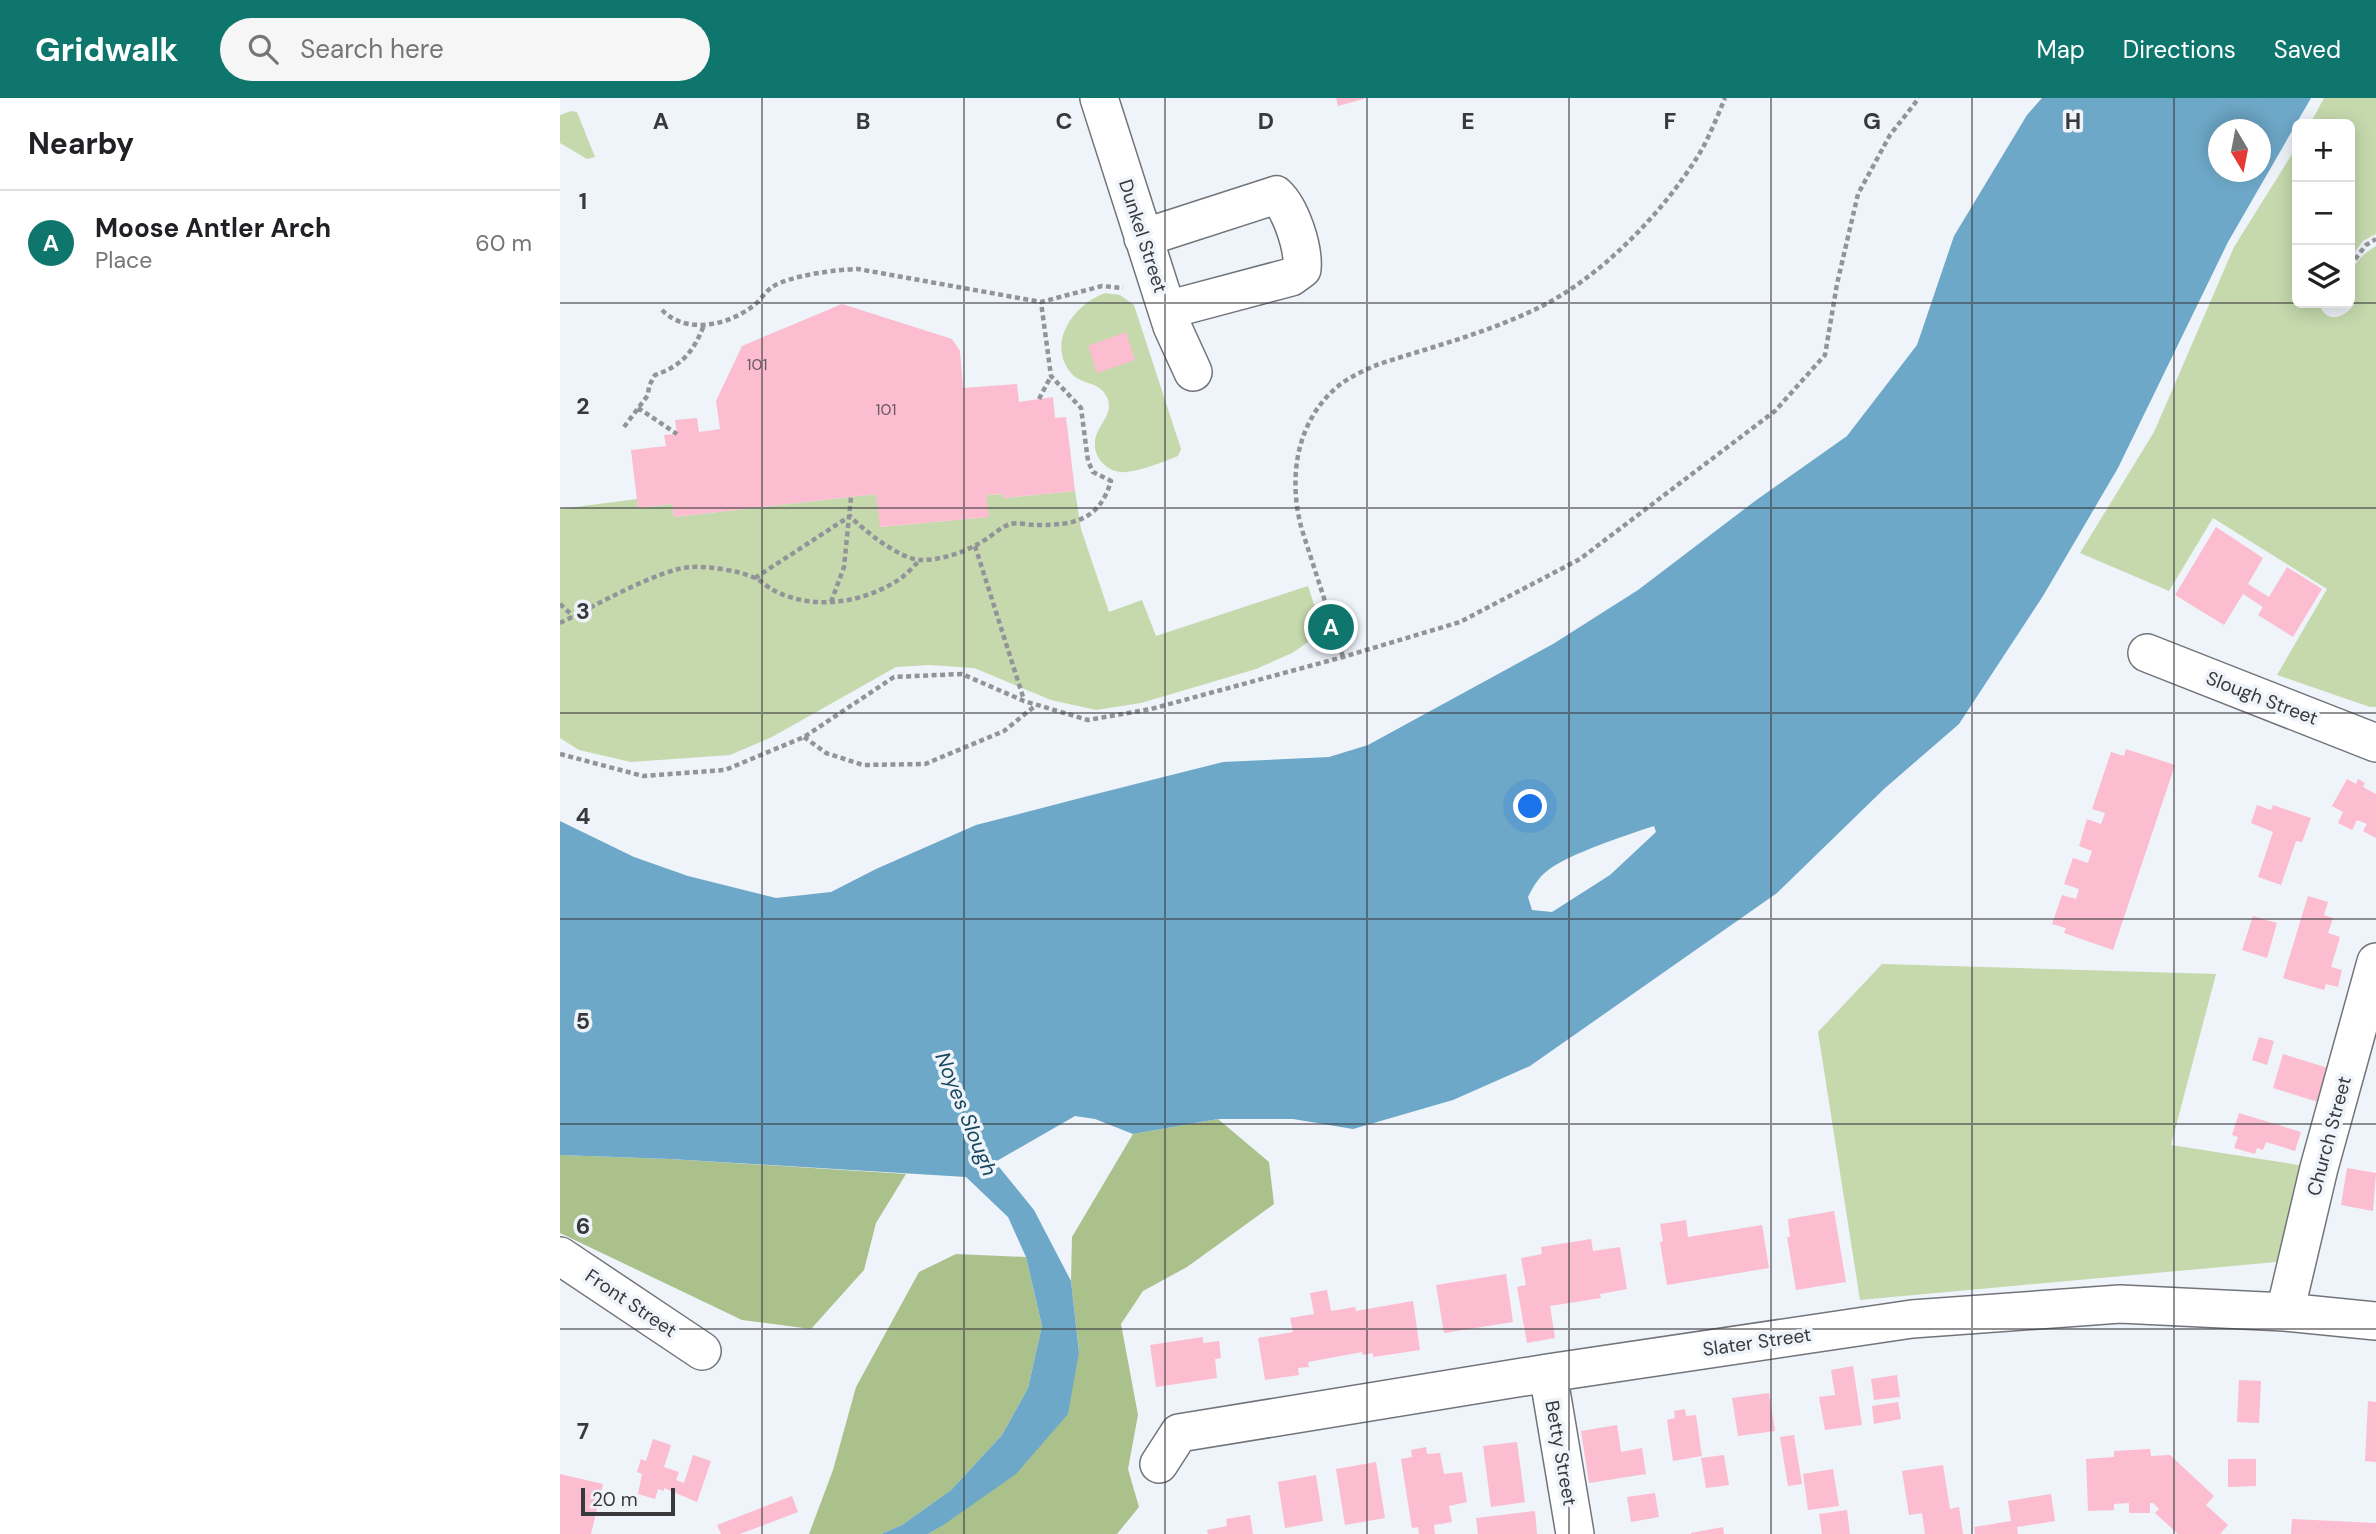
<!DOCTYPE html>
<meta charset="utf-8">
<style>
body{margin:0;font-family:"DM Sans",sans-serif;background:#f6f6f6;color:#202124}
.controls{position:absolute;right:21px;top:21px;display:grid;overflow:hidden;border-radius:10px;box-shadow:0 4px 18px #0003}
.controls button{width:63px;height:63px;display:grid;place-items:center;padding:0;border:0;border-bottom:2px solid #e0e0e0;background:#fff;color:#202124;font:35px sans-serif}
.compass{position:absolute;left:1648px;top:21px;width:63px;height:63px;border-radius:50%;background:#fff;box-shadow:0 4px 18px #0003;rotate:170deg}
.scale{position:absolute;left:21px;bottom:18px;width:94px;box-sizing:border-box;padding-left:7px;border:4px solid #38393c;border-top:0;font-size:19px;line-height:24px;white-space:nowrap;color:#38393c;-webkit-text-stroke:5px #eff3fa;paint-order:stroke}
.you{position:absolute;left:971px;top:709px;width:24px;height:24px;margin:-18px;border:5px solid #fff;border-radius:50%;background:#1a73e8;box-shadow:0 0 0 10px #1a73e833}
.badge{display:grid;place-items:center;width:46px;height:46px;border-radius:50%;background:#0f766e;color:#fff;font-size:23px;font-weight:700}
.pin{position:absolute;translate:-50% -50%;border:4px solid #fff;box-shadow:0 2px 7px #0006}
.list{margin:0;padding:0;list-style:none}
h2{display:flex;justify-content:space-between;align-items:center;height:91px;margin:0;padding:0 28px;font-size:30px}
h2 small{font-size:23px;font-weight:400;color:#757577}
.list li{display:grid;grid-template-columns:46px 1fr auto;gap:21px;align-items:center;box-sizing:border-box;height:105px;padding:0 28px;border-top:2px solid #e0e0e0}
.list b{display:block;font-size:26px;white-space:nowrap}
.list p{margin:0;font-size:23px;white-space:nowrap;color:#757577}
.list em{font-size:23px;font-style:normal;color:#757577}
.icon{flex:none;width:38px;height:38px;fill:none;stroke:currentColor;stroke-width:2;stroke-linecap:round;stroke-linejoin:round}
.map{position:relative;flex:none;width:1816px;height:1436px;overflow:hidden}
header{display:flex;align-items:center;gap:42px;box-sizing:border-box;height:98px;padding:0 35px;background:#0f766e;color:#fff}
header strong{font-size:33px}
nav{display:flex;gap:38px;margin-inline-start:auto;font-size:24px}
.search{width:490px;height:63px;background:#f6f6f6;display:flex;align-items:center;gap:18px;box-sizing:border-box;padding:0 24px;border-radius:38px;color:#757577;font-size:26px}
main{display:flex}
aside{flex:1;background:#fff}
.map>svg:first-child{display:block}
.green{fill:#c5d9ad}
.forest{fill:#aac18c}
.water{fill:#6ea8c8;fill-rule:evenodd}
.building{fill:#fbbdcf}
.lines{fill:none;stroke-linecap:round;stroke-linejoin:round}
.minor-casing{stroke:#71747a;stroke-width:40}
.path{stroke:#929499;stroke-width:4.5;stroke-dasharray:5 3.5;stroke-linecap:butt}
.minor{stroke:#fff;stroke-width:37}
.grid{fill:none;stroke:#38393c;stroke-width:2;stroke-opacity:0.55}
.labels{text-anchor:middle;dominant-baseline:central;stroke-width:7;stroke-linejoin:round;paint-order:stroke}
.number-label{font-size:16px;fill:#695a61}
.street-label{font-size:19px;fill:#38393c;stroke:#eff3fa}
.water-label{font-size:21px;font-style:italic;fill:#17465d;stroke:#eff3fa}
.grid-label{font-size:23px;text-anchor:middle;font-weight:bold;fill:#38393c;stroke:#eff3fa;stroke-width:7;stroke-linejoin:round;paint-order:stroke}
</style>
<header>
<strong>Gridwalk</strong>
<div class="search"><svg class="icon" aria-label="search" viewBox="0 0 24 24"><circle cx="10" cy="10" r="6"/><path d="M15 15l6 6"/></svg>Search here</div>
<nav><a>Map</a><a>Directions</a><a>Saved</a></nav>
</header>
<main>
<aside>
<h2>Nearby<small></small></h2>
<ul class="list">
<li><span class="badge">A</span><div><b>Moose Antler Arch</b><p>Place</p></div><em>60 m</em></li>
</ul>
</aside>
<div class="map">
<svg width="1816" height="1436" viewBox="0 0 1816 1436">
<rect width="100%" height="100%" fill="#eff3fa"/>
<path class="green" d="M 1764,0 L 1816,0 L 1816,136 L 1803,143 L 1790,160 L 1790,26 L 1750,26 Z
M 11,13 L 17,14 L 35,59 L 27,61 L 0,45 L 0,17 Z
M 1737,48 L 1737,205 L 1759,205 C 1765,226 1783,221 1794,207 C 1794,199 1790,191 1790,184 C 1791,167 1802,156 1816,148 L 1816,609 L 1810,609 L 1717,577 L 1767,491 L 1653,420 L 1609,493 L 1520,455 L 1594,334 L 1674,149 Z
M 545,195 L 560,197 L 574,207 L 621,351 L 618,358 C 603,364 583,372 566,374 C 550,376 533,361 535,344 C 536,327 555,317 547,299 C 539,283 522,287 512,276 C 485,246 514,206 545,195 Z
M 515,393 L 521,431 L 549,514 L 582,502 L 596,538 L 748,488 L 763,534 L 732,555 L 696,571 L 581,605 L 536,612 L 491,602 L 414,570 L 370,567 L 336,569 L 212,639 L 170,657 L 71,664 L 19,652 L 0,640 L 0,411 L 77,401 L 79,410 L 112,406 L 114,419 L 316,396 L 321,429 L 428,419 L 426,397 L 443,396 L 444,400 Z
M 1322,866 L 1656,876 L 1611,1047 L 1745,1068 L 1716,1164 L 1300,1202 L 1258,934 Z"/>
<path class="forest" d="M 658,1021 L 709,1064 L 714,1106 L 627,1169 L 583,1193 L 561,1226 L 578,1317 L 568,1371 L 579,1409 L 557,1436 L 368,1436 L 382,1428 L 519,1253 L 511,1183 L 512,1139 L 573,1036 Z
M 0,1057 L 110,1061 L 346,1076 L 316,1125 L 304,1172 L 251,1231 L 182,1222 L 0,1135 Z
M 396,1156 L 466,1159 L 482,1228 L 468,1290 L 442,1337 L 391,1392 L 342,1427 L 321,1436 L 249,1436 L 273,1372 L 296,1289 L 359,1174 Z"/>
<path class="water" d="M 1482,0 L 1751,0 L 1668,144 L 1558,370 L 1483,498 L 1399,626 L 1324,691 L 1217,795 L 970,968 L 893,1002 L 793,1031 L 733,1021 L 658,1021 L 573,1036 L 535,1021 L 515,1018 L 435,1064 L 474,1112 L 511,1183 L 519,1254 L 508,1316 L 456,1376 L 382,1428 L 368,1436 L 321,1436 L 342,1427 L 391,1392 L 442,1337 L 468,1290 L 482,1228 L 466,1159 L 448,1119 L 406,1079 L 110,1061 L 0,1057 L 0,723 L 74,759 L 128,778 L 216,800 L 271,794 L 316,771 L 416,727 L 532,697 L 663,664 L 769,659 L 808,647 L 993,546 L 1078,492 L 1195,403 L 1287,338 L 1357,247 L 1394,138 L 1467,17 ZM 1658,32 L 1700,32 L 1700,74 L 1658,74 ZM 1094,728 L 1096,734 L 1050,777 L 992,814 L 972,812 L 968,799 C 973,789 978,780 987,773 C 1008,756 1067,737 1094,728 Z"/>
<path class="building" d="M 776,0 L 804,0 L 804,1 L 778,8 Z
M 282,206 L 392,241 L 400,253 L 403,290 L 457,286 L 459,304 L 493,299 L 495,320 L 506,319 L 515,393 L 444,400 L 443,396 L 426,397 L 429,419 L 320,429 L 316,396 L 114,419 L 112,406 L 78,410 L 71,352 L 106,348 L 104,337 L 117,336 L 115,322 L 137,320 L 139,334 L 160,331 L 156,303 L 182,248 Z
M 566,234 L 575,262 L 537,275 L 528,248 Z
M 1656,429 L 1703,460 L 1688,486 L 1709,499 L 1727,469 L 1762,491 L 1733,539 L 1698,517 L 1703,509 L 1683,496 L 1664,527 L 1615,497 Z
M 1566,651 L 1615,667 L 1553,852 L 1504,835 L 1506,830 L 1492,826 L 1502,797 L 1516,801 L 1519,791 L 1504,786 L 1513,760 L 1528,765 L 1532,753 L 1519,748 L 1527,721 L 1541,726 L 1545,715 L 1532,711 L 1551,654 L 1564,658 Z
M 1787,681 L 1796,686 L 1798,681 L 1805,685 L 1803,689 L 1816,696 L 1816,740 L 1803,733 L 1807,726 L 1797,722 L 1792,732 L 1778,725 L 1783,714 L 1772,708 Z
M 1697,707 L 1711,712 L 1713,707 L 1751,720 L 1742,744 L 1736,743 L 1721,787 L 1698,779 L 1713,734 L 1691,725 Z
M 1748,798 L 1768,804 L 1764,817 L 1773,820 L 1768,835 L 1780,839 L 1771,869 L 1782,872 L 1778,889 L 1766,886 L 1764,892 L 1723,880 Z
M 1693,818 L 1717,825 L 1707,860 L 1682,852 Z
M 1699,939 L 1714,943 L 1707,967 L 1692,962 Z
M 1723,956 L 1768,970 L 1758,1004 L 1713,990 Z
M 1679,1015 L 1741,1034 L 1735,1053 L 1706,1044 L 1703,1052 L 1697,1050 L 1695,1056 L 1674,1050 L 1678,1039 L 1672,1037 Z
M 1787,1070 L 1816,1075 L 1813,1113 L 1781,1107 Z
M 1274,1113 L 1286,1184 L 1236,1192 L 1227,1139 L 1230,1139 L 1228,1121 Z
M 1126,1122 L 1128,1139 L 1202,1127 L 1209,1170 L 1107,1187 L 1100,1144 L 1103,1143 L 1100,1126 Z
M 1031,1141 L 1033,1153 L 1060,1149 L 1067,1191 L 1040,1196 L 1041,1200 L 990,1208 L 995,1240 L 967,1245 L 957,1189 L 966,1187 L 961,1160 L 982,1156 L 981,1149 Z
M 946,1176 L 953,1224 L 884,1235 L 876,1187 Z
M 767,1192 L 771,1213 L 795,1209 L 796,1213 L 853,1203 L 860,1252 L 813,1259 L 813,1255 L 803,1257 L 802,1254 L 748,1264 L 749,1269 L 738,1270 L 739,1277 L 705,1282 L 698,1240 L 733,1234 L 730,1220 L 754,1216 L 750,1195 Z
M 643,1239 L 643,1245 L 659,1243 L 661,1260 L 655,1261 L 657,1280 L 596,1289 L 590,1247 Z
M 1293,1268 L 1302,1327 L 1265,1332 L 1259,1299 L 1275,1297 L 1271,1272 Z
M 1337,1277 L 1340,1299 L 1314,1302 L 1311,1281 Z
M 1679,1282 L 1701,1283 L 1699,1325 L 1677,1324 Z
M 1209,1295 L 1215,1333 L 1178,1338 L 1172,1300 Z
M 1808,1303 L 1816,1304 L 1816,1364 L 1805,1363 Z
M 1338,1304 L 1341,1321 L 1314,1326 L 1312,1308 Z
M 1125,1311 L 1126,1318 L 1136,1317 L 1142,1358 L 1113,1363 L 1107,1322 L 1115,1320 L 1114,1313 Z
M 1057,1327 L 1061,1354 L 1082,1350 L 1086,1376 L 1029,1385 L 1021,1333 Z
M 1234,1337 L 1242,1386 L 1228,1388 L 1220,1339 Z
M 93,1341 L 111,1347 L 104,1369 L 119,1374 L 116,1382 L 124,1385 L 133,1357 L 151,1363 L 137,1404 L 104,1390 L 104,1393 L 98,1391 L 95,1401 L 78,1396 L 82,1376 L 77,1374 L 81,1361 L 86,1363 Z
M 957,1344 L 965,1404 L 931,1409 L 923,1348 Z
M 866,1349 L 867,1356 L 880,1355 L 884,1376 L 902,1374 L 907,1404 L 889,1408 L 892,1424 L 874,1427 L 875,1436 L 859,1436 L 858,1429 L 852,1430 L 841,1361 L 852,1359 L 851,1352 Z
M 1590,1351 L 1591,1358 L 1610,1357 L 1654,1398 L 1646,1407 L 1668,1427 L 1660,1436 L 1618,1436 L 1595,1415 L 1599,1411 L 1593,1405 L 1590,1405 L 1590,1415 L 1569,1415 L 1569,1405 L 1554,1406 L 1554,1412 L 1528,1413 L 1526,1361 L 1554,1359 L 1554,1353 Z
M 1164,1357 L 1169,1387 L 1146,1390 L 1141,1360 Z
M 1668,1361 L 1696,1361 L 1696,1388 L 1668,1389 Z
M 816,1364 L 825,1420 L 785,1427 L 776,1371 Z
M 1383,1367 L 1390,1411 L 1399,1409 L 1403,1436 L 1365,1436 L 1362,1415 L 1349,1417 L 1342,1373 Z
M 1273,1371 L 1279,1408 L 1248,1412 L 1243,1376 Z
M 0,1376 L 43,1386 L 31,1436 L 0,1436 Z
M 756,1377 L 763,1423 L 725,1430 L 718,1384 Z
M 1095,1395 L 1099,1419 L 1071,1424 L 1067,1399 Z
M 1491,1396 L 1495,1423 L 1457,1429 L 1458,1436 L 1415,1436 L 1414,1429 L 1451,1423 L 1448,1403 Z
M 232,1398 L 238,1414 L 180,1436 L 161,1436 L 157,1427 Z
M 1287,1412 L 1290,1436 L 1262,1436 L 1259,1416 Z
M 975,1413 L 977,1436 L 918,1436 L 916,1420 Z
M 690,1417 L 693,1436 L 648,1436 L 647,1432 L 667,1428 L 666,1421 Z
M 1732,1421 L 1816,1425 L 1816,1436 L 1731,1436 Z
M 1163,1429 L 1164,1436 L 1131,1436 L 1131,1435 Z"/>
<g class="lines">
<defs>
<path id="minor" d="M 539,0 L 612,228 L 633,274
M 583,140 L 716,97 C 731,111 744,150 742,171 L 731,179 L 607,212
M 1587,555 L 1816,645
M 0,1158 L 142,1253
M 1725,1214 L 1759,1070 L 1816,864
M 988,1275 L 1015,1436
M 599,1366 L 619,1335 L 988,1275 L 1352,1221 L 1560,1206 L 1725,1214 L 1816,1223"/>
</defs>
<use href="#minor" class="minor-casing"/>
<path class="path" d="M 1790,168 L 1806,147 L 1816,141
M 102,212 C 126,237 169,227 193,208 C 200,203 205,194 212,189 C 228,178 278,171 298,171 L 481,204 L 542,188 L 563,190
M 479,301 L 491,278
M 78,310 L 117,336
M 64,329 L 88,297 L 89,288 L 95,277 C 122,268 134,253 144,227
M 415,448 L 464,602
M 195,480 L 290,418 C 303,432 342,463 362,462 C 380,462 402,455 418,446 C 427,442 442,428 450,426 C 457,424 468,427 476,427 C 514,427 539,423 551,383 L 533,374 L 528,363 L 521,310 L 491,278 L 481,204
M 271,504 L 284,469 L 291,399
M 0,506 L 13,518
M 0,525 C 31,510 100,470 132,469 C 148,468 181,473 195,480 C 202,483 207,489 213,492 C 251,512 299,506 335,484 C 344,479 352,470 359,463
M 783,559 L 742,432 C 728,382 735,325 777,289 C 789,279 805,272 819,266 C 872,249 926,235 976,211 C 1039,181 1101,117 1138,58 C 1149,40 1157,19 1165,0
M 244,639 L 266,655 L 303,667 L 365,666 L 444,633 L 475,608
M 0,656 L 83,678 L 165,672 L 244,639 L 334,579 L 402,576 L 464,603 L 528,622 L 591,611 L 783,559 L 900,524 L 1020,461 L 1215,313 L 1265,257 L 1277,186 L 1298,96 L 1330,37 L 1359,0"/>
<use href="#minor" class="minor"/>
</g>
<path class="grid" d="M 202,0 L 202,1436M 404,0 L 404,1436M 605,0 L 605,1436M 807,0 L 807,1436M 1009,0 L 1009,1436M 1211,0 L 1211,1436M 1412,0 L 1412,1436M 1614,0 L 1614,1436M 0,205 L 1816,205M 0,410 L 1816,410M 0,615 L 1816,615M 0,821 L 1816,821M 0,1026 L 1816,1026M 0,1231 L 1816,1231"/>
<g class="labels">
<g class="number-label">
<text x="197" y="266">101</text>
<text x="326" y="311">101</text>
</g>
<g class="street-label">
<text transform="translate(583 138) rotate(72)">Dunkel Street</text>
<text transform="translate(1702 600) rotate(21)">Slough Street</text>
<text transform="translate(1769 1038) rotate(-75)">Church Street</text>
<text transform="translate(71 1205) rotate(34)">Front Street</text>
<text transform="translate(1197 1244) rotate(-8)">Slater Street</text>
<text transform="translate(1001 1355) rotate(80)">Betty Street</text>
</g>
<g class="water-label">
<text transform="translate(406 1016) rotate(68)">Noyes Slough</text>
</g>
</g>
<g class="grid-label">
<text x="101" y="31">A</text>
<text x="303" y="31">B</text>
<text x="504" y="31">C</text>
<text x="706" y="31">D</text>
<text x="908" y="31">E</text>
<text x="1110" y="31">F</text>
<text x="1312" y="31">G</text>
<text x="1513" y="31">H</text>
<text x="23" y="111">1</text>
<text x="23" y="316">2</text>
<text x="23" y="521">3</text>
<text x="23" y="726">4</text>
<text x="23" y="931">5</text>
<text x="23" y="1136">6</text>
<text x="23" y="1341">7</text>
</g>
</svg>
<div class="controls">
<button>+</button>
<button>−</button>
<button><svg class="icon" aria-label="layers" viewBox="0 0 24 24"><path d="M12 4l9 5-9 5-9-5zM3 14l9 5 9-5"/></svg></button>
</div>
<svg class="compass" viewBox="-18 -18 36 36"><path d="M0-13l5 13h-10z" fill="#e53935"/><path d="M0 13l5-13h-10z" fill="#757577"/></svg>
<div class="scale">20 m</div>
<div class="you"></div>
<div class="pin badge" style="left:771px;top:529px">A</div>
</div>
</main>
